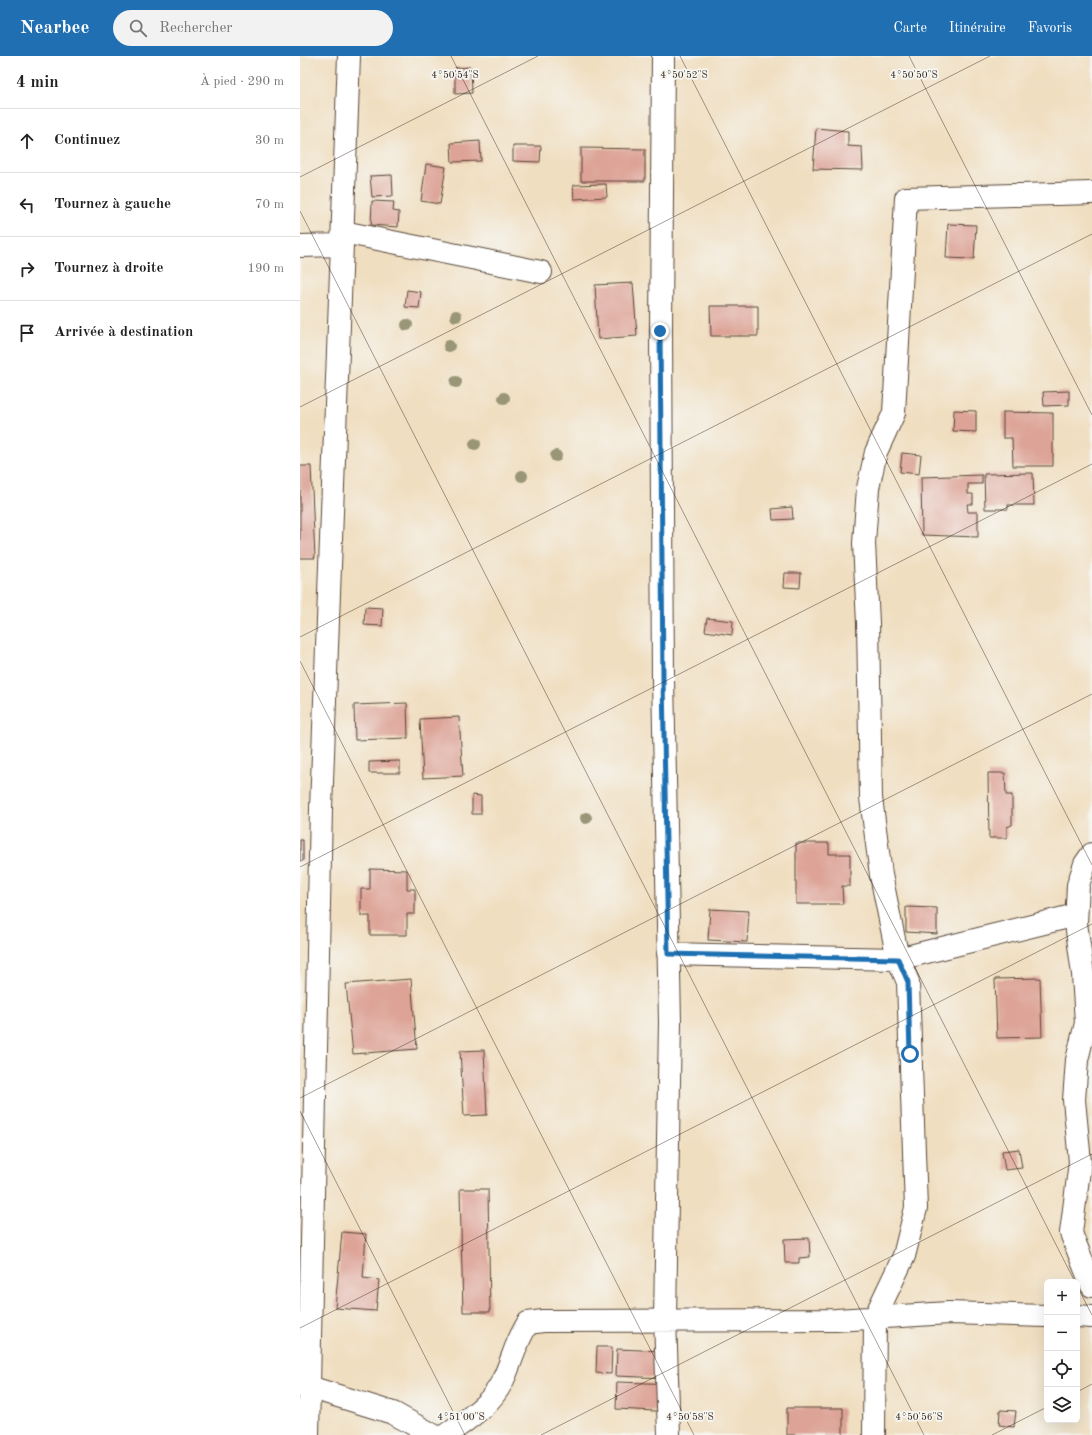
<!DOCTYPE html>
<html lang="fr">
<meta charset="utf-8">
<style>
body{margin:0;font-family:"Old Standard TT",serif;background:#f2f2f2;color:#222}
.controls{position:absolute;right:12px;bottom:12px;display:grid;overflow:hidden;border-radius:6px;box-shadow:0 4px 16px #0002}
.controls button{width:36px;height:36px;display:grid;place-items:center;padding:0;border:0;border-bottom:1px solid #e0e0e0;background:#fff;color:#222;font:20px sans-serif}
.stop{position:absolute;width:12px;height:12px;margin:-9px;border:3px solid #1f6fb2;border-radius:50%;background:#fff}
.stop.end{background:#1f6fb2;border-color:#fff;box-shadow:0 1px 4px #0008}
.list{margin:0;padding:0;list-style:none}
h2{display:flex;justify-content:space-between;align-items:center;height:52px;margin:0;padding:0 16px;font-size:17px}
h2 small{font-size:13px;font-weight:400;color:#767676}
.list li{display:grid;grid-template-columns:26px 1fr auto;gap:12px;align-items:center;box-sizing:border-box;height:64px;padding:0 16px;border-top:1px solid #e0e0e0}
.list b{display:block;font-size:15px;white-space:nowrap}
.list em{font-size:13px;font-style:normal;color:#767676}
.icon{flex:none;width:22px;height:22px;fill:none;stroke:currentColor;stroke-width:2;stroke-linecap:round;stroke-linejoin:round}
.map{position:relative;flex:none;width:792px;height:1379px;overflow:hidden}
header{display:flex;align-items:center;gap:24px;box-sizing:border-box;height:56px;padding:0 20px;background:#1f6fb2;color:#fff}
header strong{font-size:19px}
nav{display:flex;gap:22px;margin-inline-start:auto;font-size:14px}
.search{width:280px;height:36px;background:#f2f2f2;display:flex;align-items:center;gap:10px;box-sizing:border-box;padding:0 14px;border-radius:22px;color:#767676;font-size:15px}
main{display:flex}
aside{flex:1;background:#fff}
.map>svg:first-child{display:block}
.building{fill:#dda396}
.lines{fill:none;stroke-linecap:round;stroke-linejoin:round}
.minor-casing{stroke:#564536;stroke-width:24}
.minor{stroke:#fff;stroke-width:22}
.tree{fill:#999577}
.route{stroke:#1f6fb2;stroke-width:5}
.ticks{fill:none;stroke:#3b2a1e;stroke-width:1;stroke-opacity:0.45}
.ticks-label{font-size:10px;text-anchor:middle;fill:#3b2a1e;stroke:#f6f6f2;stroke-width:3.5;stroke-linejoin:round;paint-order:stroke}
</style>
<header>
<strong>Nearbee</strong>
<div class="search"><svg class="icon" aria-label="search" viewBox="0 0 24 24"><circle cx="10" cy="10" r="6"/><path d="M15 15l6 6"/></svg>Rechercher</div>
<nav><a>Carte</a><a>Itinéraire</a><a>Favoris</a></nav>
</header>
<main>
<aside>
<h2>4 min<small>À pied · 290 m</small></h2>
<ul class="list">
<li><svg class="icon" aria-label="ahead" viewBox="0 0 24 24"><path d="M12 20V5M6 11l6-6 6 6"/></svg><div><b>Continuez</b></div><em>30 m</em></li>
<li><svg class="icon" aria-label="left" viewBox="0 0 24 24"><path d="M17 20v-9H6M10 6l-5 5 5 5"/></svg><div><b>Tournez à gauche</b></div><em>70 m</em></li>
<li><svg class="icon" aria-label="right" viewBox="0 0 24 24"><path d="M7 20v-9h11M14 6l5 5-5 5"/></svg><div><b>Tournez à droite</b></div><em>190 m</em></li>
<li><svg class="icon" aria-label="arrive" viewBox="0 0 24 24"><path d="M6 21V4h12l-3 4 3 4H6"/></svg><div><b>Arrivée à destination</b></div></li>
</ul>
</aside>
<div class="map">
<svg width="792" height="1379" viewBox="0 0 792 1379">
<rect width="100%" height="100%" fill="#f6f6f2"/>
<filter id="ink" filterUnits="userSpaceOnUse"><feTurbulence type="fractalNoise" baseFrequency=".025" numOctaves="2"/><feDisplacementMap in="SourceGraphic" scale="8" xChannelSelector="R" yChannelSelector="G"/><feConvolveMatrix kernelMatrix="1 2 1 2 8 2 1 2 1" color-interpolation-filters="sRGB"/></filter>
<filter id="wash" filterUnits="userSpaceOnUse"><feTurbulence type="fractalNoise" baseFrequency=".012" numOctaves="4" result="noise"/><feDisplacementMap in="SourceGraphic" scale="16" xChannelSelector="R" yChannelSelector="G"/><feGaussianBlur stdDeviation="0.9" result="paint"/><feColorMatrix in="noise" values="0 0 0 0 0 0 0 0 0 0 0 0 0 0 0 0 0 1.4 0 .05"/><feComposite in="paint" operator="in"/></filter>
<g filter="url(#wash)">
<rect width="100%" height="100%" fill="#f0dec0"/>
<g id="blocks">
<path class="building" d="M 171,11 L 172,37 L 155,38 L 155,12 Z
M 516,72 L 548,75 L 548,90 L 562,91 L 563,114 L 513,113 Z
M 180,85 L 181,105 L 152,106 L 151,87 Z
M 213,90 L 241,90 L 240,106 L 213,105 Z
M 281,92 L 345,93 L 345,125 L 281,125 Z
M 126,108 L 146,111 L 140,148 L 121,145 Z
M 92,119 L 93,140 L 72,141 L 70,120 Z
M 306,128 L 307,141 L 274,143 L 273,129 Z
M 72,145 L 94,146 L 93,155 L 99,156 L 98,171 L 71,169 Z
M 648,168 L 676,169 L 674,203 L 646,202 Z
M 333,227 L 337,280 L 298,283 L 295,229 Z
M 107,234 L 121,236 L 119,252 L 105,251 Z
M 410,250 L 458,250 L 458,280 L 411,280 Z
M 769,335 L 769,349 L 744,350 L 743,336 Z
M 654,354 L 676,355 L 676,376 L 653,375 Z
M 703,356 L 753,357 L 753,410 L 713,410 L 712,382 L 703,382 Z
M 602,397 L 621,399 L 619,418 L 600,416 Z
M 0,410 L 11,410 L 15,502 L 0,502 Z
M 733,417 L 734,449 L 708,449 L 708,453 L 685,453 L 684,418 Z
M 682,419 L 682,428 L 668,428 L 668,438 L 673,438 L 673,448 L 667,448 L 668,456 L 678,456 L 678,481 L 622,479 L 621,421 Z
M 492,451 L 493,463 L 473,464 L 472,453 Z
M 485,517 L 501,517 L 500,532 L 484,531 Z
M 65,551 L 83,552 L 82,570 L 64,569 Z
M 407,562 L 433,565 L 432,579 L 405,575 Z
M 107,647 L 108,682 L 55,684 L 54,649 Z
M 159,661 L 163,720 L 123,722 L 120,663 Z
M 100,705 L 100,717 L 69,717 L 69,706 Z
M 688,717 L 705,717 L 706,739 L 712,739 L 712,769 L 707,771 L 707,782 L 689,782 Z
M 172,739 L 181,740 L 181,758 L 172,758 Z
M 0,784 L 3,784 L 3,805 L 0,805 Z
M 496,787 L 529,787 L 529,798 L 550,798 L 550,830 L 542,830 L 543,848 L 496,848 Z
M 70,813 L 107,814 L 107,833 L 115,833 L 115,858 L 107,858 L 107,879 L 70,879 L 70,860 L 61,860 L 61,833 L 70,833 Z
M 606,851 L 637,852 L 637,878 L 606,876 Z
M 410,853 L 449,855 L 447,886 L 408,884 Z
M 740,922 L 742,981 L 697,982 L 695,923 Z
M 111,923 L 117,993 L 53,998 L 46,928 Z
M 184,994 L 187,1059 L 164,1060 L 160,995 Z
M 719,1093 L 722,1112 L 705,1114 L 702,1095 Z
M 160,1133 L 188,1133 L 190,1256 L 163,1256 Z
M 42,1176 L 66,1178 L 63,1222 L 79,1224 L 76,1255 L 35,1252 Z
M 509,1182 L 510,1201 L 499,1202 L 499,1207 L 485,1207 L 484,1183 Z
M 297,1291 L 312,1291 L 311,1318 L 296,1317 Z
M 317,1293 L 365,1295 L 365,1322 L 316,1320 Z
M 317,1326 L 376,1328 L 375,1356 L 316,1353 Z
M 487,1352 L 543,1352 L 543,1379 L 487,1379 Z
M 700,1354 L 716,1355 L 714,1371 L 699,1369 Z"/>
</g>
</g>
<g filter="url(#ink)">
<use href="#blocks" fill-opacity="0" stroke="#564536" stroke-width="1"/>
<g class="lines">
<defs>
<path id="minor" d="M 363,0 L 361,275 L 363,623 L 370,966 L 365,1263 L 369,1379
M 43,176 L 241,216
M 0,190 L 42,189
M 792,798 L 785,808 L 778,829 L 776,867 L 783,918 L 786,967 L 777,1004 L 774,1044 L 780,1106 L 771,1177 L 792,1230
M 368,898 L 598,903 L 776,859
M 777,1260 L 792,1261
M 9,1331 L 93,1357 L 133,1379
M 8,1379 L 21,752 L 49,0
M 146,1379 C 166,1364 190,1350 202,1326 C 212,1306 215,1287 228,1267 L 243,1265 L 536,1264 L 649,1257 L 747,1260
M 574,1379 L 575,1261 L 604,1200 L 616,1152 L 608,926 L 598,903 L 581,819 L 571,742 L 568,567 L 564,487 L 568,432 L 576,396 L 594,357 L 606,142 L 792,137"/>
</defs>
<use href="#minor" class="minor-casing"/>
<use href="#minor" class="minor"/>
</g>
<g class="tree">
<circle cx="156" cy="260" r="6"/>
<circle cx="107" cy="269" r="6"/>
<circle cx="149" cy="290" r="6"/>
<circle cx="156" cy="326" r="6"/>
<circle cx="204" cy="342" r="6"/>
<circle cx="175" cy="388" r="6"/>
<circle cx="256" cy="400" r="6"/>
<circle cx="222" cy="420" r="6"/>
<circle cx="286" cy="762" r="6"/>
</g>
</g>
<g class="lines" filter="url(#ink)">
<path class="route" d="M 360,275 L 363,623 L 368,898 L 598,903 L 608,926 L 610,998"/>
</g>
<path class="ticks" d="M 151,0 L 775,1226M 380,0 L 792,809M 609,0 L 792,359M 0,121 L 238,0M 0,155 L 624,1379M 0,351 L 690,0M 0,581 L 792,178M 0,605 L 394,1379M 0,811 L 792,408M 0,1042 L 792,638M 0,1055 L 165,1379M 777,1230 L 792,1259M 0,1272 L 792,868M 777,1336 L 792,1328M 241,1379 L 792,1098M 692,1379 L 747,1351"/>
<g class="ticks-label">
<text x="155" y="22">4°50'54"S</text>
<text x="384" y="22">4°50'52"S</text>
<text x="614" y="22">4°50'50"S</text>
<text x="161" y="1364">4°51'00"S</text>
<text x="390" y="1364">4°50'58"S</text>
<text x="619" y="1364">4°50'56"S</text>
</g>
</svg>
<div class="controls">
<button>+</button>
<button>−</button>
<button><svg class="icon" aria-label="locate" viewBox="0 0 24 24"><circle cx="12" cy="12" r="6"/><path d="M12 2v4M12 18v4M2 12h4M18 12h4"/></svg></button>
<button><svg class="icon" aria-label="layers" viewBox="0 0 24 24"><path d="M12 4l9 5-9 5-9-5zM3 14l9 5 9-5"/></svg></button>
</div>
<div class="stop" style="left:610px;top:998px"></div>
<div class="stop end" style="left:360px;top:275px"></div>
</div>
</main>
